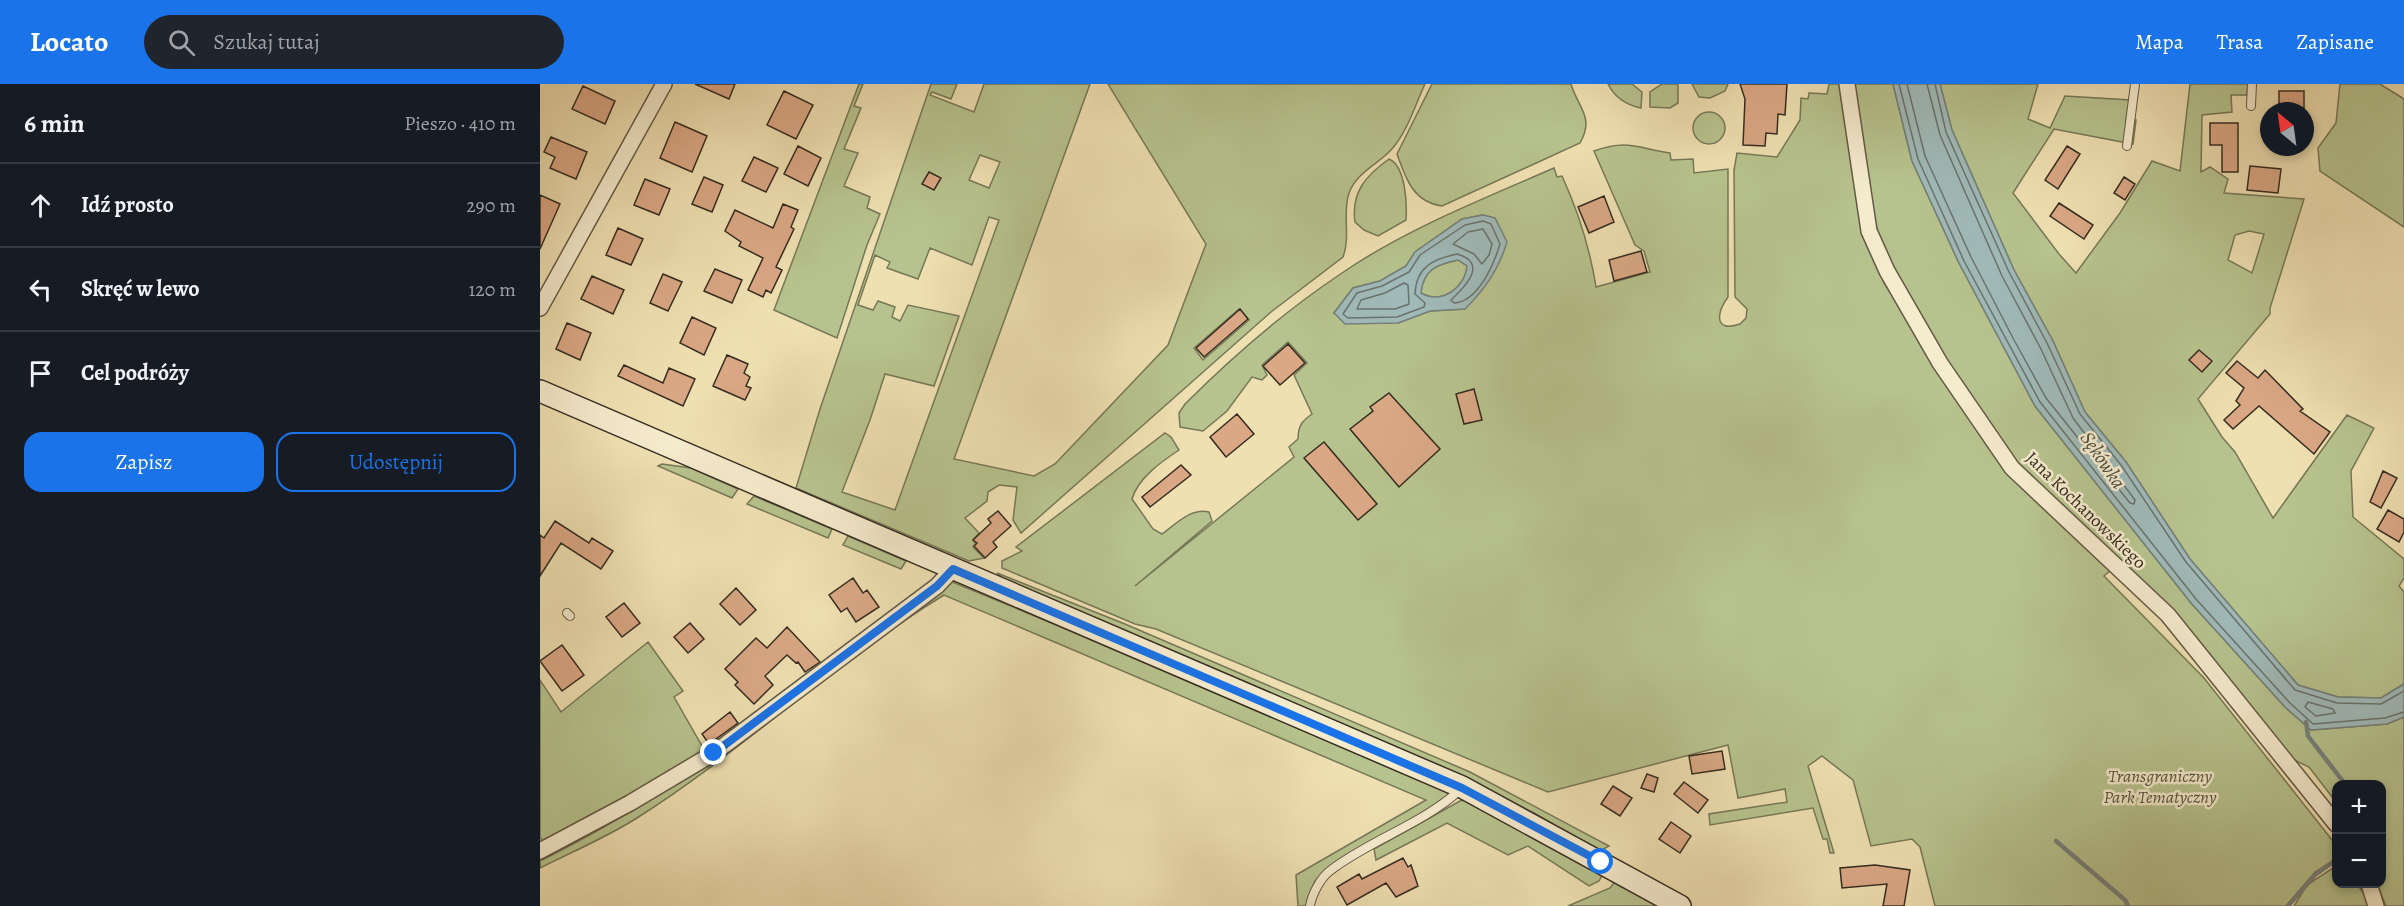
<!DOCTYPE html>
<html lang="pl">
<meta charset="utf-8">
<style>
body{margin:0;font-family:Alegreya,serif;background:#20242c;color:#f1f3f6}
.controls{position:absolute;right:18px;bottom:18px;display:grid;overflow:hidden;border-radius:12px;box-shadow:0 3px 9px #0003}
.controls button{width:54px;height:54px;display:grid;place-items:center;padding:0;border:0;border-bottom:2px solid #363941;background:#171b24;color:#f1f3f6;font:30px sans-serif}
.compass{position:absolute;left:1720px;top:18px;width:54px;height:54px;border-radius:50%;background:#171b24;box-shadow:0 3px 9px #0003;rotate:331deg}
.stop{position:absolute;width:18px;height:18px;margin:-14px;border:4px solid #1a73e8;border-radius:50%;background:#fff}
.stop.end{background:#1a73e8;border-color:#fff;box-shadow:0 2px 6px #0008}
.list{margin:0;padding:0;list-style:none}
h2{display:flex;justify-content:space-between;align-items:center;height:78px;margin:0;padding:0 24px;font-size:26px}
h2 small{font-size:20px;font-weight:400;color:#9ea1a6}
.list li{display:grid;grid-template-columns:39px 1fr auto;gap:18px;align-items:center;box-sizing:border-box;height:84px;padding:0 24px;border-top:2px solid #363941}
.list b{display:block;font-size:22px;white-space:nowrap}
.list em{font-size:20px;font-style:normal;color:#9ea1a6}
.actions{display:flex;gap:12px;padding:18px 24px}
.actions a{flex:1;padding:14px 0;border:2px solid #1a73e8;border-radius:18px;text-align:center;font-size:21px;color:#1a73e8}
.actions .main{background:#1a73e8;color:#fff}
.icon{flex:none;width:33px;height:33px;fill:none;stroke:currentColor;stroke-width:2;stroke-linecap:round;stroke-linejoin:round}
.map{position:relative;flex:none;width:1864px;height:822px;overflow:hidden}
header{display:flex;align-items:center;gap:36px;box-sizing:border-box;height:84px;padding:0 30px;background:#1a73e8;color:#fff}
header strong{font-size:28px}
nav{display:flex;gap:33px;margin-inline-start:auto;font-size:21px}
.search{width:420px;height:54px;background:#20242c;display:flex;align-items:center;gap:15px;box-sizing:border-box;padding:0 21px;border-radius:33px;color:#9ea1a6;font-size:22px}
main{display:flex}
aside{flex:1;background:#171b24}
.map>svg:first-child{display:block}
.green{fill:#b7c38e;stroke:#767857;stroke-width:1.5;fill-rule:evenodd}
.water{fill:#a0bab9;stroke:#75817c;stroke-width:1.5;fill-rule:evenodd}
.lines{fill:none;stroke-linecap:round;stroke-linejoin:round}
.shore{stroke:#6a736c;stroke-width:1.5}
.stream{stroke:#75817c;stroke-width:4.5}
.building{fill:#daa885;stroke:#352c20;stroke-width:1.5}
.service-casing{stroke:#645944;stroke-width:10}
.minor-casing{stroke:#645944;stroke-width:18}
.secondary-casing{stroke:#352c20;stroke-width:24}
.service{stroke:#f5ebcd;stroke-width:8}
.minor{stroke:#f5ebcd;stroke-width:15}
.secondary{stroke:#f5ebcd;stroke-width:21}
.route{stroke:#1a73e8;stroke-width:8}
.labels{text-anchor:middle;dominant-baseline:central;stroke-width:5;stroke-linejoin:round;paint-order:stroke}
.street-label{font-size:18px;fill:#352c20;stroke:#f5ebcd}
.park-label{font-size:18px;font-style:italic;fill:#56523c;stroke:#f5ebcd}
.water-label{font-size:20px;font-style:italic;fill:#505046;stroke:#f5ebcd}
</style>
<header>
<strong>Locato</strong>
<div class="search"><svg class="icon" aria-label="search" viewBox="0 0 24 24"><circle cx="10" cy="10" r="6"/><path d="M15 15l6 6"/></svg>Szukaj tutaj</div>
<nav><a>Mapa</a><a>Trasa</a><a>Zapisane</a></nav>
</header>
<main>
<aside>
<h2>6 min<small>Pieszo · 410 m</small></h2>
<ul class="list">
<li><svg class="icon" aria-label="ahead" viewBox="0 0 24 24"><path d="M12 20V5M6 11l6-6 6 6"/></svg><div><b>Idź prosto</b></div><em>290 m</em></li>
<li><svg class="icon" aria-label="left" viewBox="0 0 24 24"><path d="M17 20v-9H6M10 6l-5 5 5 5"/></svg><div><b>Skręć w lewo</b></div><em>120 m</em></li>
<li><svg class="icon" aria-label="arrive" viewBox="0 0 24 24"><path d="M6 21V4h12l-3 4 3 4H6"/></svg><div><b>Cel podróży</b></div></li>
</ul>
<div class="actions"><a class="main">Zapisz</a><a>Udostępnij</a></div>
</aside>
<div class="map">
<svg width="1864" height="822" viewBox="0 0 1864 822">
<rect width="100%" height="100%" fill="#efe0b2"/>
<filter id="stains"><feTurbulence type="fractalNoise" baseFrequency=".00333" numOctaves="4"/><feColorMatrix values="0 0 0 0 .2 0 0 0 0 .09 0 0 0 0 .02 0 0 0 .5 -.17"/></filter>
<radialGradient id="worn" r=".72"><stop offset=".6" stop-color="#630" stop-opacity="0"/><stop offset="1" stop-color="#630" stop-opacity=".3"/></radialGradient>
<path class="green" d="M 319,0 L 323,0 L 314,22 L 321,24 L 304,65 L 318,69 L 304,102 L 330,113 L 327,124 L 340,130 L 327,161 L 297,254 L 234,226 Z
M 391,0 L 417,0 L 411,15 L 392,8 L 390,11 L 434,28 L 444,0 L 550,0 L 414,375 L 494,392 L 515,380 L 628,261 L 666,160 L 568,0 L 885,0 C 875,21 867,49 851,66 C 837,81 817,88 809,109 C 802,129 811,152 803,173 L 731,228 L 481,449 L 473,436 L 477,403 L 459,401 L 448,408 L 447,417 L 425,434 L 439,449 L 433,456 L 436,460 L 433,463 L 444,474 L 429,477 L 256,404 L 280,325 ZM 440,71 L 460,78 L 449,104 L 429,96 ZM 449,133 L 459,136 L 355,426 L 302,408 L 330,336 L 345,290 L 394,302 L 419,232 L 368,221 L 360,237 L 352,233 L 355,223 L 338,217 L 333,226 L 318,221 L 335,171 L 350,178 L 347,184 L 378,195 L 390,164 L 432,181 ZM 699,225 L 709,236 L 663,276 L 654,264 Z
M 892,0 L 1031,0 C 1038,24 1055,33 1040,59 L 902,122 C 873,118 866,95 857,70 Z
M 1068,0 L 1092,0 L 1102,8 L 1101,24 C 1086,21 1075,14 1068,0 Z
M 1122,0 L 1138,0 L 1138,19 L 1130,24 L 1110,23 L 1110,8 Z
M 1152,0 L 1188,0 L 1185,7 L 1170,14 L 1159,13 Z
M 1289,0 L 1300,0 L 1335,172 L 1344,199 L 1372,242 L 1333,145 L 1311,0 L 1353,0 L 1372,77 L 1419,179 L 1495,322 L 1651,519 L 1745,623 L 1771,646 L 1847,640 L 1864,633 L 1864,822 L 1846,822 L 1837,800 L 1842,800 L 1842,700 L 1796,700 L 1796,718 L 1769,683 L 1746,672 L 1579,479 L 1564,492 L 1664,594 L 1796,761 L 1796,775 L 1775,788 L 1746,822 L 1395,822 L 1380,763 L 1372,755 L 1331,762 L 1313,696 L 1282,672 L 1268,682 L 1294,769 L 1290,769 L 1287,755 L 1283,755 L 1273,724 L 1170,741 L 1169,730 L 1247,718 L 1245,705 L 1198,714 L 1188,661 L 1008,708 L 616,545 L 595,540 L 462,484 L 462,477 L 482,467 L 476,463 L 625,349 L 631,353 L 639,366 C 621,378 598,394 592,415 L 613,445 L 622,450 C 635,441 651,423 669,428 L 672,437 L 595,502 L 754,373 L 749,363 L 758,355 C 758,342 762,337 772,330 L 754,291 L 767,279 L 748,258 L 722,281 L 727,291 L 722,296 L 712,293 L 687,327 L 663,347 L 640,343 L 639,329 L 645,320 C 693,272 745,227 802,189 C 866,145 943,115 1014,84 L 1017,93 L 1022,92 C 1038,127 1050,165 1056,203 L 1110,188 L 1104,167 L 1095,161 L 1054,67 C 1088,55 1097,64 1130,69 L 1131,76 L 1153,75 L 1154,89 L 1188,85 L 1188,213 C 1177,228 1173,249 1200,240 L 1206,234 L 1207,225 L 1195,213 L 1194,86 L 1197,69 L 1237,73 L 1260,36 L 1261,14 L 1268,15 L 1269,9 L 1287,10 ZM 943,131 L 925,225 L 890,227 L 858,239 L 794,229 L 813,204 L 840,197 L 866,182 L 875,168 L 922,135 Z
M 1400,0 L 1498,0 L 1488,35 L 1510,44 L 1525,12 L 1591,16 L 1586,36 L 1596,36 L 1593,60 L 1514,45 L 1473,109 L 1519,170 L 1536,189 L 1580,129 L 1612,77 L 1640,87 L 1650,0 L 1708,0 L 1707,11 L 1691,11 L 1692,28 L 1662,31 L 1661,88 L 1670,83 L 1688,95 L 1684,109 L 1764,115 L 1730,224 L 1730,230 L 1658,315 L 1682,353 L 1695,368 L 1733,434 L 1807,331 L 1834,344 L 1811,387 L 1813,433 L 1864,475 L 1864,494 L 1859,502 L 1864,508 L 1864,600 L 1841,614 L 1798,613 L 1758,601 L 1650,475 L 1586,378 L 1545,328 L 1513,257 L 1474,186 L 1412,46 ZM 1709,147 L 1724,150 L 1712,189 L 1688,176 L 1695,151 Z
M 1800,0 L 1840,0 L 1864,15 L 1864,143 L 1780,87 L 1778,64 L 1796,39 Z
M1153 44a16 16 0 1 1 32 0a16 16 0 1 1-32 0Z
M 849,75 C 866,82 867,121 866,136 L 838,152 L 824,146 L 815,138 C 811,109 825,92 849,75 Z
M 918,176 L 927,182 C 925,204 902,221 881,209 C 883,185 896,181 918,176 Z
M 122,380 L 151,384 L 198,405 L 192,414 L 118,382 Z
M 214,412 L 292,445 L 288,454 L 207,420 Z
M 308,452 L 366,477 L 361,485 L 303,461 Z
M 457,489 L 585,540 L 930,688 L 1069,762 L 1060,767 L 994,729 L 927,696 L 464,496 Z
M 410,497 L 779,649 L 909,707 L 906,714 L 785,787 L 775,797 L 766,822 L 758,822 L 756,791 L 886,716 L 404,511 C 296,577 204,666 97,734 C 67,753 32,768 0,784 L 0,777 C 149,704 279,596 410,497 Z
M 108,558 L 143,607 L 134,613 L 166,669 L 5,761 L 0,753 L 0,596 L 21,628 Z
M 928,715 L 1064,788 L 1059,797 L 1049,802 L 988,762 L 968,771 L 907,739 L 836,776 L 834,765 L 920,717 Z
M 1796,782 L 1796,800 L 1817,800 L 1833,822 L 1754,822 L 1767,801 Z
M 1077,795 L 1124,822 L 1028,822 L 1070,804 Z"/>
<path class="water" d="M 1353,0 L 1400,0 L 1412,46 L 1474,186 L 1513,257 L 1545,328 L 1586,378 L 1650,475 L 1758,601 L 1798,613 L 1841,614 L 1864,600 L 1864,633 L 1847,640 L 1771,646 L 1745,623 L 1651,519 L 1495,322 L 1419,179 L 1372,77 Z
M 943,131 L 955,134 L 967,158 C 959,185 945,205 925,225 L 890,227 L 858,239 L 805,240 L 794,229 L 813,204 L 840,197 L 866,182 L 875,168 L 922,135 ZM 918,176 L 927,182 C 925,204 901,221 881,209 C 883,186 897,180 918,176 Z"/>
<g class="lines">
<path class="shore" d="M 1359,0 L 1378,75 L 1424,177 L 1500,318 L 1656,515 L 1749,618 L 1773,640 L 1845,634 L 1864,628
M 1367,0 L 1385,72 L 1431,173 L 1474,256 L 1506,314 L 1590,419 L 1594,420 L 1595,416 L 1533,334 L 1500,263 L 1462,192 L 1400,51 L 1387,0
M 1395,0 L 1406,48 L 1469,188 L 1507,259 L 1540,330 L 1581,381 L 1646,478 L 1755,606 L 1797,619 L 1841,620 L 1864,607
M 943,137 L 951,140 L 960,160 C 954,180 938,218 914,219 L 911,216 C 925,203 949,179 917,170 C 893,175 876,183 875,210 L 885,219 L 884,223 L 857,233 L 808,234 L 803,230 L 817,209 L 842,202 L 869,188 L 880,171 L 925,141 Z
M 943,145 L 952,160 L 949,171 L 942,180 L 934,170 L 913,160 L 928,148 Z
M 864,199 L 868,201 L 869,220 L 855,225 L 817,225 L 821,216 L 845,209 Z
M 1768,618 L 1793,625 L 1795,629 L 1776,632 L 1765,623 Z"/>
<path class="stream" d="M 1766,638 L 1768,652 L 1805,700
M 1516,757 L 1585,816 L 1588,822
M 1748,822 L 1775,791 L 1796,776"/>
</g>
<path class="building" d="M 155,0 L 195,0 L 189,15 Z
M 1200,0 L 1247,0 L 1245,31 L 1238,30 L 1237,50 L 1226,49 L 1225,62 L 1203,61 L 1205,15 Z
M 43,2 L 75,17 L 65,40 L 32,25 Z
M 244,7 L 273,21 L 256,55 L 227,41 Z
M 1739,7 L 1764,7 L 1764,27 L 1739,27 Z
M 135,38 L 167,52 L 152,88 L 120,74 Z
M 1670,39 L 1698,39 L 1698,88 L 1682,88 L 1682,61 L 1670,61 Z
M 11,53 L 47,68 L 36,95 L 10,84 L 15,73 L 4,68 Z
M 258,62 L 281,74 L 268,102 L 244,90 Z
M 1527,62 L 1540,70 L 1518,105 L 1505,96 Z
M 214,73 L 238,84 L 226,108 L 202,97 Z
M 1710,82 L 1741,85 L 1738,109 L 1707,106 Z
M 389,88 L 401,94 L 394,106 L 382,100 Z
M 164,93 L 183,101 L 172,128 L 152,120 Z
M 1584,93 L 1595,100 L 1585,116 L 1574,109 Z
M 105,95 L 130,105 L 119,131 L 94,121 Z
M 0,111 L 20,120 L 0,165 Z
M 1064,112 L 1074,138 L 1049,149 L 1038,123 Z
M 1519,119 L 1553,141 L 1544,155 L 1510,132 Z
M 243,120 L 258,126 L 251,143 L 254,145 L 236,183 L 242,186 L 231,209 L 226,206 L 223,213 L 208,206 L 223,174 L 199,162 L 201,158 L 185,147 L 195,126 L 233,144 Z
M 78,144 L 103,155 L 91,181 L 66,171 Z
M 1101,167 L 1107,188 L 1074,197 L 1069,176 Z
M 175,185 L 202,196 L 192,219 L 164,207 Z
M 123,190 L 142,198 L 128,227 L 110,219 Z
M 52,192 L 84,206 L 73,230 L 41,215 Z
M 700,225 L 708,235 L 664,273 L 656,264 Z
M 152,233 L 176,244 L 164,271 L 140,259 Z
M 27,239 L 51,249 L 40,276 L 16,265 Z
M 748,260 L 765,279 L 740,301 L 723,282 Z
M 1659,266 L 1672,277 L 1662,288 L 1649,276 Z
M 187,271 L 208,280 L 204,289 L 210,293 L 206,302 L 211,304 L 205,316 L 173,302 Z
M 1697,277 L 1718,294 L 1725,286 L 1763,325 L 1760,327 L 1790,348 L 1774,370 L 1719,322 L 1693,345 L 1684,336 L 1700,321 L 1696,317 L 1704,304 L 1686,289 Z
M 84,281 L 123,299 L 129,284 L 155,295 L 143,322 L 78,292 Z
M 934,305 L 942,336 L 924,340 L 916,310 Z
M 849,309 L 900,365 L 859,403 L 810,345 L 833,327 L 830,323 Z
M 697,330 L 714,350 L 686,373 L 670,353 Z
M 784,358 L 837,420 L 818,436 L 764,374 Z
M 641,381 L 651,391 L 610,423 L 602,413 Z
M 1843,387 L 1857,394 L 1841,424 L 1830,418 Z
M 1848,426 L 1864,435 L 1864,448 L 1859,458 L 1837,445 Z
M 458,427 L 471,442 L 453,458 L 457,463 L 445,474 L 434,462 L 437,459 L 433,456 L 451,439 L 448,435 Z
M 15,437 L 49,459 L 52,454 L 73,467 L 61,485 L 21,459 L 0,492 L 0,451 L 4,454 Z
M 313,494 L 323,509 L 327,506 L 339,523 L 316,538 L 307,524 L 301,528 L 289,511 Z
M 196,504 L 216,526 L 200,541 L 180,520 Z
M 84,519 L 100,539 L 82,553 L 66,533 Z
M 150,539 L 164,555 L 148,569 L 134,553 Z
M 247,543 L 280,578 L 265,588 L 258,578 L 256,579 L 247,571 L 225,592 L 233,601 L 214,620 L 195,601 L 198,598 L 185,585 L 216,554 L 227,564 Z
M 22,561 L 44,591 L 22,607 L 0,577 Z
M 190,628 L 198,639 L 169,660 L 162,650 Z
M 1182,667 L 1185,685 L 1152,690 L 1149,672 Z
M 1107,690 L 1118,694 L 1114,708 L 1101,704 Z
M 1144,698 L 1168,716 L 1158,729 L 1134,710 Z
M 1073,702 L 1092,714 L 1080,732 L 1061,720 Z
M 1131,738 L 1151,752 L 1140,769 L 1119,755 Z
M 863,774 L 868,783 L 871,781 L 878,802 L 856,813 L 846,799 L 807,821 L 797,803 L 819,790 L 822,795 Z
M 1335,781 L 1370,786 L 1364,822 L 1343,822 L 1347,800 L 1302,804 L 1300,784 Z"/>
<g class="lines">
<defs>
<path id="service" d="M 1711,22 L 1712,0
M 1587,62 L 1595,0
M 27,529 L 30,532
M 770,822 C 772,810 781,793 791,786 C 832,755 883,740 921,705"/>
<path id="minor" d="M 1307,0 L 1329,147 L 1347,187 L 1400,279 L 1472,384 L 1628,531 L 1796,740
M 0,224 L 124,0
M 0,767 L 90,719 L 174,669 L 397,502 L 413,485
M 1829,800 L 1836,822"/>
<path id="secondary" d="M 0,307 L 922,703 L 1140,822"/>
</defs>
<use href="#service" class="service-casing"/>
<use href="#minor" class="minor-casing"/>
<use href="#secondary" class="secondary-casing"/>
<use href="#service" class="service"/>
<use href="#minor" class="minor"/>
<use href="#secondary" class="secondary"/>
</g>
<g class="lines">
<path class="route" d="M 174,669 L 397,502 L 413,485 L 922,704 L 1061,778"/>
</g>
<g class="labels">
<g class="street-label">
<text transform="translate(1546 426) rotate(44)">Jana Kochanowskiego</text>
</g>
<g class="park-label">
<text x="1620" y="692">Transgraniczny<tspan x="1620" dy="21">Park Tematyczny</tspan></text>
</g>
<g class="water-label">
<text transform="translate(1563 376) rotate(56)">Sękówka</text>
</g>
</g>
<rect width="100%" height="100%" filter="url(#stains)"/>
<rect width="100%" height="100%" fill="url(#worn)"/>
</svg>
<div class="controls">
<button>+</button>
<button>−</button>
</div>
<svg class="compass" viewBox="-18 -18 36 36"><path d="M0-13l5 13h-10z" fill="#e53935"/><path d="M0 13l5-13h-10z" fill="#9ea1a6"/></svg>
<div class="stop" style="left:1061px;top:778px"></div>
<div class="stop end" style="left:174px;top:669px"></div>
</div>
</main>
